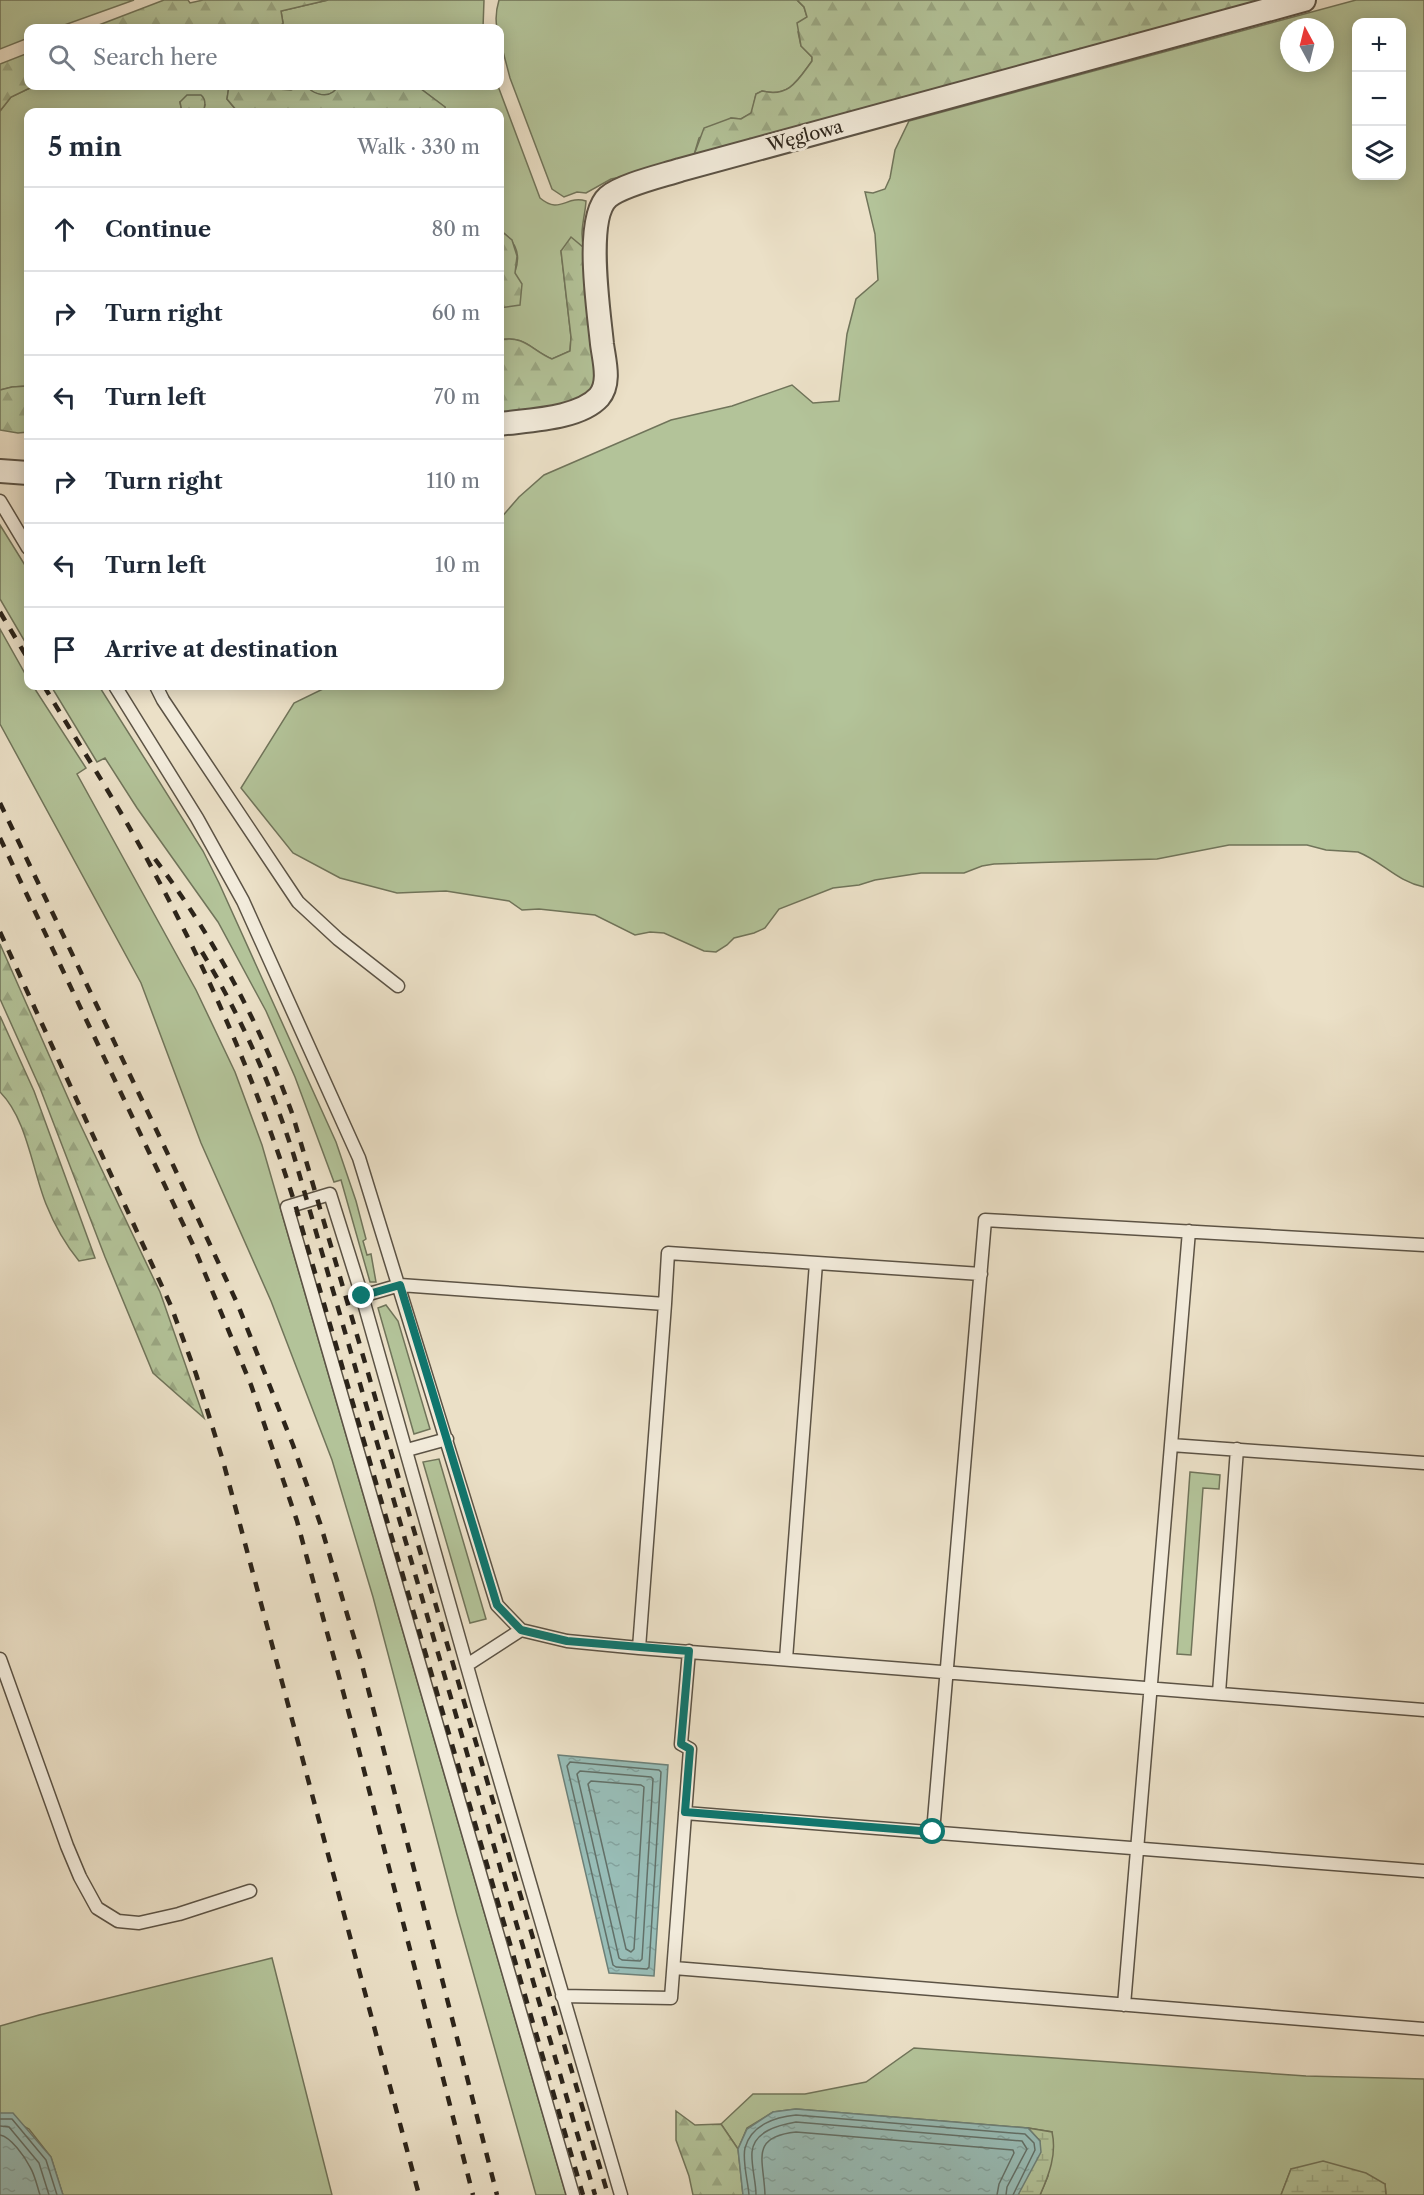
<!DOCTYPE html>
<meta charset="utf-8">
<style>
body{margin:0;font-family:"Libre Caslon Text",serif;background:#f2f2f3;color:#1f2937}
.controls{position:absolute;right:18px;top:18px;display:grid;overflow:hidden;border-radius:12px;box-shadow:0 3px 15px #0003}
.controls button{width:54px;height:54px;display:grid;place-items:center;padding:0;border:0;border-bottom:2px solid #e0e1e3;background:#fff;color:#1f2937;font:30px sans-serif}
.compass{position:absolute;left:1280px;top:18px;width:54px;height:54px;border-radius:50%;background:#fff;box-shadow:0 3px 15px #0003;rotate:353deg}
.stop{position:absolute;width:18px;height:18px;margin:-14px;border:4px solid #0f766e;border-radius:50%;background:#fff}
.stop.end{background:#0f766e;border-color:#fff;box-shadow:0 2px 6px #0008}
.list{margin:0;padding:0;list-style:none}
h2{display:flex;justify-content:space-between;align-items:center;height:78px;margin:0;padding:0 24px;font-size:26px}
h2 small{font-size:20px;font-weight:400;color:#747a83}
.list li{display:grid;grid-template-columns:39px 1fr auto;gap:18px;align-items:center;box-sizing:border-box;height:84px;padding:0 24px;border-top:2px solid #e0e1e3}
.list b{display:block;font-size:22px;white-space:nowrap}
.list em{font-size:20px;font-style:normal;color:#747a83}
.icon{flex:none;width:33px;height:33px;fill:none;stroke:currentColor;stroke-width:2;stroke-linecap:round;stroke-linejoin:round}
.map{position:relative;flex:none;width:1424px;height:2195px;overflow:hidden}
.search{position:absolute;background:#fff;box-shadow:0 3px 15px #0003;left:24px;top:24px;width:480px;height:66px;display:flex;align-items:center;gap:15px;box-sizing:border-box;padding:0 21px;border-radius:12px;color:#747a83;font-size:22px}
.panel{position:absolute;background:#fff;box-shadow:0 3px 15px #0003;left:24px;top:108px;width:480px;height:582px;border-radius:12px}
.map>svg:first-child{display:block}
.grass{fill:#b3c399;stroke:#70745a;stroke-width:1.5;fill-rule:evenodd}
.forest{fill:url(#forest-firs);stroke:#70745a;stroke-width:1.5}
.wetland{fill:url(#wetland-marsh);stroke:#70745a;stroke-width:1.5}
.water{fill:url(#water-ripples);stroke:#6d8078;stroke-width:1.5}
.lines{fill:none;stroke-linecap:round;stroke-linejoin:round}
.shore{stroke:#627068;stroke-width:1.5}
.service-casing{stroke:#5c5345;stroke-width:15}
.minor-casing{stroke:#5c5345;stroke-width:26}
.service{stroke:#f2ebdb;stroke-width:12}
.minor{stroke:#f2ebdb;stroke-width:22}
.rail{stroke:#2c241a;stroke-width:4.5;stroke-dasharray:10 10;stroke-linecap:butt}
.route{stroke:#0f766e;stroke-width:8}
.labels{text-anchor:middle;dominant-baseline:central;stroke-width:6;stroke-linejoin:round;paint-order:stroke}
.street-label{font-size:18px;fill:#2c241a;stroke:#f2ebdb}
</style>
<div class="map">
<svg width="1424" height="2195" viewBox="0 0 1424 2195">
<defs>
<pattern id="forest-firs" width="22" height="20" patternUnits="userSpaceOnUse" patternTransform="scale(1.5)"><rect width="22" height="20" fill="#b3c399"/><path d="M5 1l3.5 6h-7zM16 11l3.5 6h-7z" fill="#9aa783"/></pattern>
<pattern id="wetland-marsh" width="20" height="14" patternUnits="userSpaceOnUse" patternTransform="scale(1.5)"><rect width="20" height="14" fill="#b3c399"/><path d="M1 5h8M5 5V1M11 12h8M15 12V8" fill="none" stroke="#9aa783"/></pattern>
<pattern id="water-ripples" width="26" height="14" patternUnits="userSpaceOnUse" patternTransform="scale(1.5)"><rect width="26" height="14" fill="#98bdb7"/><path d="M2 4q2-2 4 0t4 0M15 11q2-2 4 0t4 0" fill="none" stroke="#83a29d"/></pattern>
</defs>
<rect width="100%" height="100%" fill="#ebe0c7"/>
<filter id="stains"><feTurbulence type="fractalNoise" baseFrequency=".00333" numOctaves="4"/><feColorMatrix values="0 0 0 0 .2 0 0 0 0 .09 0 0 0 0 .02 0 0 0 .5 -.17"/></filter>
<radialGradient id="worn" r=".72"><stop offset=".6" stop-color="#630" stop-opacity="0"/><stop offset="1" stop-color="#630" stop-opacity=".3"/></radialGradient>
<path class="grass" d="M 0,0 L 134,0 L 56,28 L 28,28 L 28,38 L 0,49 Z
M 328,0 L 484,0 L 483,28 L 279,28 L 283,23 L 281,11 Z
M 499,0 L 797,0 L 804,7 L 807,17 L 798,32 L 801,46 L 812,57 L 812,61 C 798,80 789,98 762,91 L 756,94 L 752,113 L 741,119 L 731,118 L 699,138 L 694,155 L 626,176 L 611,179 L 586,193 L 577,192 L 564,197 L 552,189 L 510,78 L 500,40 L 500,28 L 497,28 C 495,18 496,10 499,0 Z
M 1356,0 L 1424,0 L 1424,887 C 1396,881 1383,862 1358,852 L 1326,850 L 1307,845 L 1229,845 L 1157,859 L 994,864 L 982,866 L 964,873 L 921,873 L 875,880 L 859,885 L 833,888 L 779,909 L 765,928 L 754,933 L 734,938 L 727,945 L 716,952 L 704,951 L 664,933 L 650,932 L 635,935 L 595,915 L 539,909 L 522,910 L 509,901 L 446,891 L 397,893 L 340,878 L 293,853 L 241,788 L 294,703 L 329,686 L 500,686 L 500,519 L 519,497 L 544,475 L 671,420 L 732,406 L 792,385 L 813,403 L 839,401 L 847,334 L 856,299 L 878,280 L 875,234 L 865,192 L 873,193 L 885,189 L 890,178 L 895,150 L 909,121 ZM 1356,22 L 1402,22 L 1402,176 L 1356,176 ZM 1289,27 L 1325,27 L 1325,63 L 1289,63 Z
M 34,86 L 229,86 L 227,99 L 237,111 L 241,112 L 203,112 L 205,105 L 180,102 L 182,112 L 28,112 L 28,386 L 12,387 L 0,390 L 0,111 L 11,97 Z
M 307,86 L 340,86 C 337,87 335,91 332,93 C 323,98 311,93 307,86 Z
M 417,86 L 498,86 L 540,198 C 560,215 566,195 586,201 C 585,218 579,231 584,248 L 561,251 L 571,337 L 570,351 L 552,359 C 531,350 525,335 500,340 C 500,330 498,320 500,311 C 503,283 538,258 500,230 L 500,112 L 445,112 L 445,107 Z
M 0,525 L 28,570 L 28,647 L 0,599 Z
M 0,629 L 28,679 L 28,686 L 33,686 L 86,768 L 77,774 L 196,990 L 235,1072 L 262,1145 L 566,2195 L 536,2195 L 457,1915 L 373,1597 L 332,1460 L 271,1301 L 201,1143 L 141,983 L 0,724 Z
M 51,686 L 99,686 L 203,851 L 219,883 L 336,1142 L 356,1201 L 366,1239 L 363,1241 L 367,1255 L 371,1254 L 376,1282 L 370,1282 L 341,1180 L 334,1182 L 295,1077 L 266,1011 L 218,922 L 137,808 L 105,758 L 97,762 Z
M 386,1305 L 398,1321 L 430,1429 L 414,1434 L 378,1308 Z
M 439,1459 L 486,1619 L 470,1623 L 423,1462 Z
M 1190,1472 L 1220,1475 L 1219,1489 L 1203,1488 L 1191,1655 L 1177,1654 Z
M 272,1958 L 332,2195 L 63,2195 L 51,2157 L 29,2129 L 0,2113 L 0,2026 L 39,2015 Z
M 914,2048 L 1306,2076 L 1424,2079 L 1424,2195 L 1386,2195 L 1385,2184 L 1291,2169 L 1281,2195 L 1040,2195 L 1048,2176 L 1052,2132 L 1028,2128 L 796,2109 L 773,2112 L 747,2128 L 738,2149 L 721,2124 L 753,2094 L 805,2094 L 866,2082 Z"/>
<path class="forest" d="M 164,0 L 188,0 L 190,3 L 203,0 L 328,0 L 281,11 L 283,23 L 279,28 L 216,28 L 216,25 L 196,25 L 186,28 L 91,28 Z
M 797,0 L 1281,0 L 694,155 L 704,128 L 731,118 L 741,119 L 751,113 L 756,94 L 762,91 C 789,98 798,80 812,61 L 812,57 L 801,46 L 797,23 L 807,17 L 804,7 Z
M 28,53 L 28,86 L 34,86 L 11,97 L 0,111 L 0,64 Z
M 229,86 L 275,86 L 278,89 L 291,90 L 300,86 L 307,86 C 311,93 325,98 333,92 C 336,90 337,87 340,86 C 351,85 363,90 373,86 L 417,86 L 445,107 L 445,112 L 241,112 L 237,111 L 227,99 Z
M 187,95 L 201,95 C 207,100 205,107 203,112 L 182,112 L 180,102 Z
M 500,230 L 512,240 L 517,256 L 515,273 L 522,284 L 520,305 L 500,308 Z
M 571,237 L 584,248 L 597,374 C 596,378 596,384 594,388 C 582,409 523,411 500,414 L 500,340 C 525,335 531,350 552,359 L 570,351 L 571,337 L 561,251 Z
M 28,386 L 28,432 L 18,433 L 0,430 L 0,390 L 12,387 Z
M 0,944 L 72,1107 L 160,1292 L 204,1418 L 153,1373 L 105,1257 L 40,1088 L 0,999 Z
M 0,1016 L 34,1091 L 95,1258 L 79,1261 C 65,1244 54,1224 46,1204 C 32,1169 27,1119 0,1092 Z
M 676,2111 L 695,2125 L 721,2124 L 738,2149 L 743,2195 L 693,2195 L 689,2176 L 676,2140 Z"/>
<path class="wetland" d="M 1028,2128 L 1052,2132 C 1057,2154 1049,2175 1040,2195 L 1018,2195 L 1040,2141 Z
M 1323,2161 L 1366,2173 L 1385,2184 L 1386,2195 L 1281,2195 L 1291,2169 Z"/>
<path class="water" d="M 558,1755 L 668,1765 L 654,1976 L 609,1973 Z
M 796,2109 L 1028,2128 L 1040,2141 L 1041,2152 L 1018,2195 L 743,2195 L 738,2149 L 747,2129 L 773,2112 Z
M 0,2113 L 13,2113 L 51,2157 L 63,2195 L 0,2195 Z"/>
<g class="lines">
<path class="shore" d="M 570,1762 L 659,1770 L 661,1772 L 649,1967 L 647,1969 L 616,1967 L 613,1965 L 567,1766 Z
M 580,1771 L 651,1777 L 653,1779 L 642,1959 L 640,1961 L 622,1960 L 619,1958 L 577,1774 Z
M 591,1781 L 641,1785 L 644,1787 L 634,1949 L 631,1952 L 626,1949 L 588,1784 Z
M 0,2119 L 12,2119 L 46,2160 L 57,2195
M 0,2126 L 9,2127 L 39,2163 L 49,2195
M 0,2135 C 11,2137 25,2157 30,2167 C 35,2175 37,2186 40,2195
M 749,2195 C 748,2182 742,2160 745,2148 C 751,2125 775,2117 796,2115 L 1025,2134 L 1034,2143 L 1035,2150 L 1013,2195
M 756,2195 C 756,2181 751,2166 752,2152 C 754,2131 779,2125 796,2122 L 1022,2141 L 1027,2149 L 1007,2187 L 1006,2195
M 765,2195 C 764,2160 749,2137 796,2132 L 1013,2150 L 1014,2153 L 999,2184 L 997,2195"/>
<defs>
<path id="service" d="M 0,501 L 28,548
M 115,686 L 197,818 L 243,901 L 359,1158 L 497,1605 L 521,1630 L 567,1641 L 639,1648 L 1424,1710
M 156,686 L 163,700 L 298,902 L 338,939 L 398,986
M 362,1296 L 478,1705 L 621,2195
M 1171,1445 L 1189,1231
M 407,1450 L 447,1439
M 639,1648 L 665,1304
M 0,1659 L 67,1846 L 80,1877 L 97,1908 L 118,1921 L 139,1923 L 179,1914 L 250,1891
M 786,1659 L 816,1263
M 467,1665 L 521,1630
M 1219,1693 L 1237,1449
M 685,1813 L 1424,1871
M 933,1832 L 985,1220 L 1424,1245
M 674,1968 L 1424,2029
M 562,1996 L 671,1998 L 690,1749 L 681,1744 L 689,1651
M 1124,2005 L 1171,1445 L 1424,1463
M 573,2195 L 287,1207 L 330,1194 L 362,1296 L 400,1285 L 665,1304 L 668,1253 L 981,1274"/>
<path id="minor" d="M 500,424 C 528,420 579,419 599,397 C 611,383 604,360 602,344 C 599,312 584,218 608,197 C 622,185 661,176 680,170 L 1304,0
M 0,471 L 28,473"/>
</defs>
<use href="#service" class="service-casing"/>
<use href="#minor" class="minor-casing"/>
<use href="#service" class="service"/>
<use href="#minor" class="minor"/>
<path class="rail" d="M 0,612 L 28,659
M 44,686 C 81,748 121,809 155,874 C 212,979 259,1090 295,1204 L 583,2195
M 0,803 L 174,1167 L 238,1305 L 293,1445 L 320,1523 L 361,1661 L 497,2195
M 0,838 L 194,1247 L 251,1385 L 297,1521 L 358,1747 L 473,2195
M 155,859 C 214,938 260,1023 293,1116 L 608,2195
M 0,932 L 171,1306 L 196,1374 L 223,1461 L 419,2195
M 202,952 C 241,1017 271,1084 294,1156 L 595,2195"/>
</g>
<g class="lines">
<path class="route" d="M 362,1296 L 400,1285 L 497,1605 L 521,1630 L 567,1641 L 689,1651 L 681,1744 L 690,1749 L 685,1812 L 933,1832"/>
</g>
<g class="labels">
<g class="street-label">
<text transform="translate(805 136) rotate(-15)">Węglowa</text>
</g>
</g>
<rect width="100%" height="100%" filter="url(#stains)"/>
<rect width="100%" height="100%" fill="url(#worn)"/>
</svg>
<div class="controls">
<button>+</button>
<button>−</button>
<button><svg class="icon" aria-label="layers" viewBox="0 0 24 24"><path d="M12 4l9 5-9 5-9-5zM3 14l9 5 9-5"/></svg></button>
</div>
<svg class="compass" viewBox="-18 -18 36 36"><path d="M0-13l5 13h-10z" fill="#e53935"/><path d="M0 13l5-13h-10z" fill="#747a83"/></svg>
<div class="stop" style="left:933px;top:1832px"></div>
<div class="stop end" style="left:362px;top:1296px"></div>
<div class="search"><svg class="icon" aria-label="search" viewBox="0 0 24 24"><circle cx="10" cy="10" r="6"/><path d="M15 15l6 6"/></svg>Search here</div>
<section class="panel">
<h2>5 min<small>Walk · 330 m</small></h2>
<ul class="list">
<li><svg class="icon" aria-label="ahead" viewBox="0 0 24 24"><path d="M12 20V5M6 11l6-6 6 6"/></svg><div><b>Continue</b></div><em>80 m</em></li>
<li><svg class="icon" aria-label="right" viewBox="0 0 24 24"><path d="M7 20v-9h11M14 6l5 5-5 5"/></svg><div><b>Turn right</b></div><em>60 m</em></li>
<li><svg class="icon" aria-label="left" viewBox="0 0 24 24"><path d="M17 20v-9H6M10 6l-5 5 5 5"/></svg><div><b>Turn left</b></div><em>70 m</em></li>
<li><svg class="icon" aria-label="right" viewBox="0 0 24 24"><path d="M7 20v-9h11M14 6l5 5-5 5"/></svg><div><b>Turn right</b></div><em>110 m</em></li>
<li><svg class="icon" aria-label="left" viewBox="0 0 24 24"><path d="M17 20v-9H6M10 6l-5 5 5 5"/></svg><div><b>Turn left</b></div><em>10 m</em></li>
<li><svg class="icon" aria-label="arrive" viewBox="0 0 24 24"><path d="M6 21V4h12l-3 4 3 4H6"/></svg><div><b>Arrive at destination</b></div></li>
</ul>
</section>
</div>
